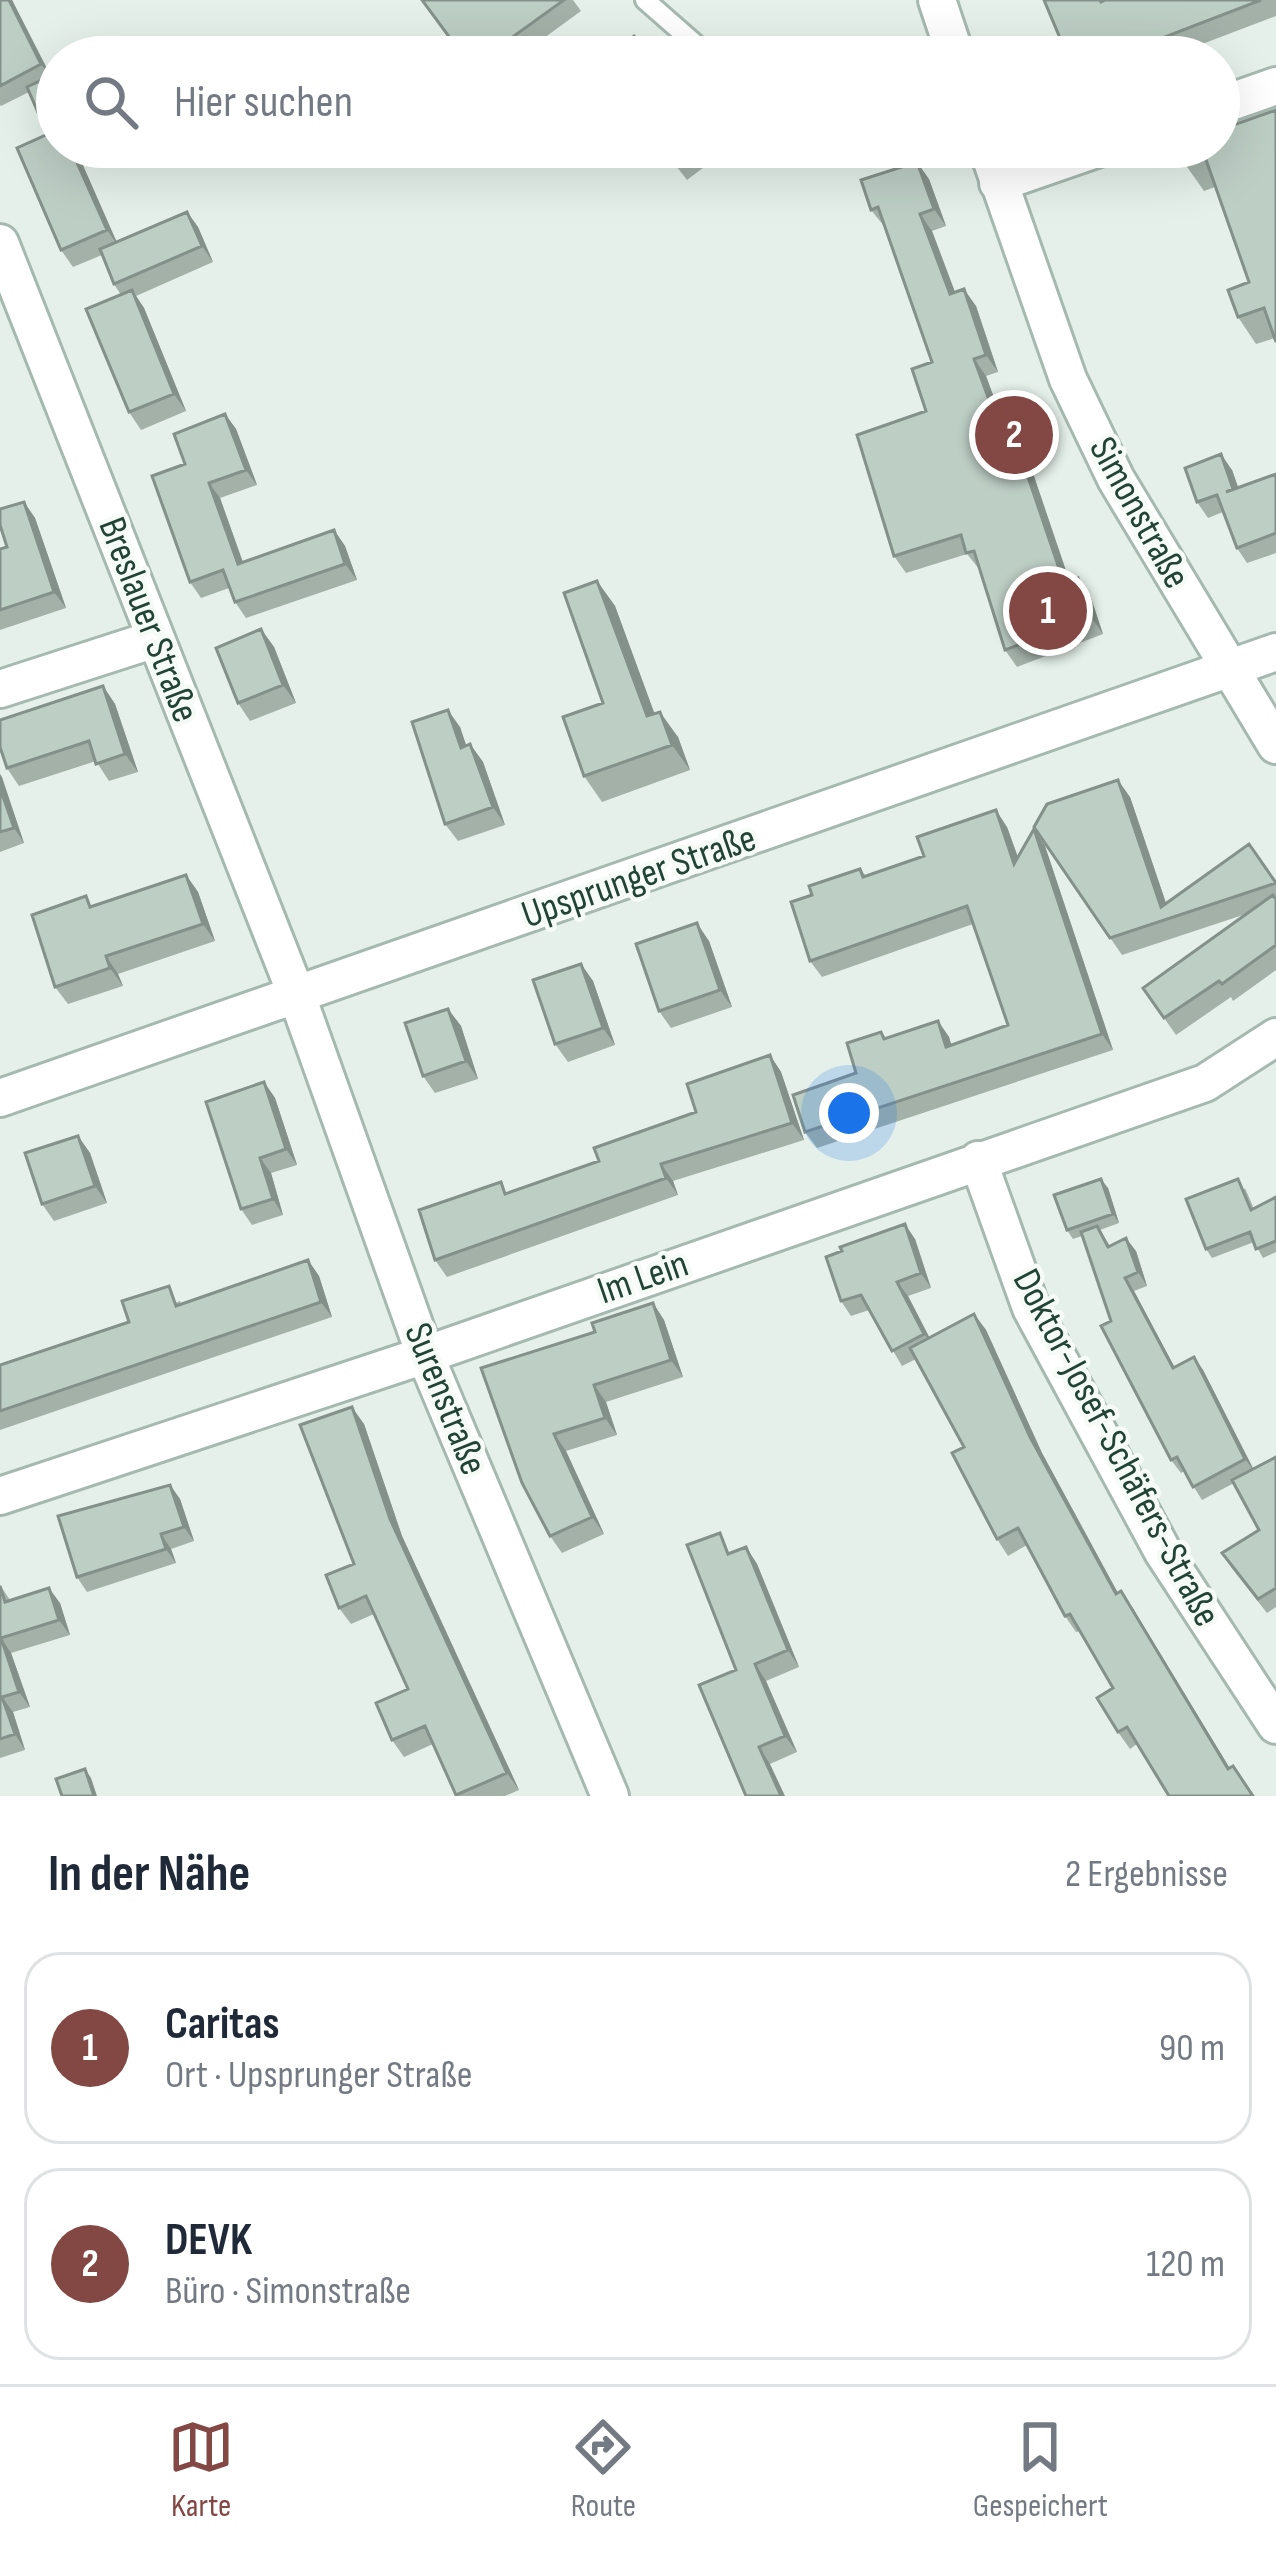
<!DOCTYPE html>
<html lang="de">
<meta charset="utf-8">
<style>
body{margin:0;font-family:"Sofia Sans Condensed",sans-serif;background:#f2f2f3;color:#1f2937}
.you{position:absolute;left:849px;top:1113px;width:42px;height:42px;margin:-30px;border:9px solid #fff;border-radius:50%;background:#1a73e8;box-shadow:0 0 0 18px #1a73e833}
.badge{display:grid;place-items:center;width:78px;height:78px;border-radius:50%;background:#844844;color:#fff;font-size:39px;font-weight:700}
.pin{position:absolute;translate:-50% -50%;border:6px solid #fff;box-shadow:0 3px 12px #0006}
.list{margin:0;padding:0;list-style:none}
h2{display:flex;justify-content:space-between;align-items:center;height:156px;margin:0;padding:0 48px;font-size:51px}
h2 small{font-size:39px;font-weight:400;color:#747a83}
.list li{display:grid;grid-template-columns:78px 1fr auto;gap:36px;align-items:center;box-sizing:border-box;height:192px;margin:0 24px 24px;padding:0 24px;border:3px solid #e0e1e3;border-radius:36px}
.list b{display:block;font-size:45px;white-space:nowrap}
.list p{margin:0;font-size:39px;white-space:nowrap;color:#747a83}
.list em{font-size:39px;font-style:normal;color:#747a83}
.icon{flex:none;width:66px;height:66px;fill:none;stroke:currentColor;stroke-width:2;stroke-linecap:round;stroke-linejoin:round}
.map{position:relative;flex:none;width:1276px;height:1796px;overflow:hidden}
.search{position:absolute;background:#fff;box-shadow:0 12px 48px #0002;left:36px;right:36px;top:36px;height:132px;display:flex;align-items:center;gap:30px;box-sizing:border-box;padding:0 42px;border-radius:66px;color:#747a83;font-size:45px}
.sheet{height:588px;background:#fff}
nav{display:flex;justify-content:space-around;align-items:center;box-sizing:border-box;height:168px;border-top:3px solid #e0e1e3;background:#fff;font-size:33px;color:#747a83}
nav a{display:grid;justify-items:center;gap:6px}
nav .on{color:#844844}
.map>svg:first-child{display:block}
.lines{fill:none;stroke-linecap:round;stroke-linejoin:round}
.lane-casing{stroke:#a6b9b1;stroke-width:24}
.street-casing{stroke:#a6b9b1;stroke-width:42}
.lane{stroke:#fff;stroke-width:18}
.street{stroke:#fff;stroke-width:36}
.wall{fill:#a3b1a9}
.shaded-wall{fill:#84908a}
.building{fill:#bdcec5;stroke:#84908a;stroke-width:3}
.labels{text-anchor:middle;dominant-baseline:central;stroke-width:9;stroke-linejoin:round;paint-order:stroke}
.street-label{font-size:39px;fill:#214437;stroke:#f6fbf8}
</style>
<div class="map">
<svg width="1276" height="1796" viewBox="0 0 1276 1796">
<rect width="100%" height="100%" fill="#e5f0ea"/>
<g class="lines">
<defs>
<path id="lane" d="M 645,0 L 710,57"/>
<path id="street" d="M 937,0 L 956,57
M 1219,106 L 1276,86
M 987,147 L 1068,379 L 1116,479 L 1276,745
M 998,183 L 1102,147
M 0,243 L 297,996 L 425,1355 L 610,1796
M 0,689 L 155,639
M 0,1098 L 1276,652
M 978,1160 L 1031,1308 L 1163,1552 L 1276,1725
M 0,1496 L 425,1355 L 1205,1083 L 1276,1037"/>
</defs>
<use href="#lane" class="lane-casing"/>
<use href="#street" class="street-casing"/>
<use href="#lane" class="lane"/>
<use href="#street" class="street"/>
</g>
<path class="wall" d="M 0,0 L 12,0 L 51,76 L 57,73 L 57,147 L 117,242 L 187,212 L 198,227 L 213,262 L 136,296 L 144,308 L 186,411 L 141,430 L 129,412 L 121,295 L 114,284 L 102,255 L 73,267 L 61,250 L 50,134 L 43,124 L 29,92 L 1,106 L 0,105 Z
M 421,0 L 573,0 L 581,11 L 518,57 L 464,57 Z
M 1044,0 L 1276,0 L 1276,16 L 1168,57 L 1068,57 Z
M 636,147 L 708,147 L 716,158 L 687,180 L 666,153 L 651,166 Z
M 1219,147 L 1275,338 L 1256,344 L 1238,317 L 1249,282 L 1215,187 L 1204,191 L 1185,164 Z
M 929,179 L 946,226 L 932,231 L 955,292 L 976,306 L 998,372 L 986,376 L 1000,414 L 1006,412 L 1018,429 L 1069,581 L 1090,595 L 1103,634 L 1017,667 L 1005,650 L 980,570 L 967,554 L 906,573 L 894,556 L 926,411 L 932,362 L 884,226 L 871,210 Z
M 225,414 L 236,429 L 257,485 L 220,498 L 243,562 L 334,530 L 345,546 L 357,580 L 246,618 L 235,602 L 229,588 L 201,598 L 190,582 L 185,464 Z
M 1232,470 L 1238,487 L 1276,474 L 1276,553 L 1247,563 L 1237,548 L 1223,512 L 1208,518 L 1197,502 Z
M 24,502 L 35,518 L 66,608 L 0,630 L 0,549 L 7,547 Z
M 597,581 L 615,606 L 654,713 L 678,737 L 690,770 L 602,802 L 584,776 L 603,703 Z
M 261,629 L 274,647 L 296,703 L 250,721 L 238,703 Z
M 103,686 L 115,704 L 138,772 L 109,781 L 96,761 L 19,786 L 7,768 Z
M 460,727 L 466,746 L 470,744 L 483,762 L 505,825 L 458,841 L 445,824 Z
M 0,774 L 24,843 L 0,852 Z
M 1130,797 L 1166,903 L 1276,882 L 1276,970 L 1233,1001 L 1231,997 L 1176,1035 L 1143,988 L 1249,913 L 1122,955 L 1034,827 Z
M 1007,827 L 1018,857 L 1034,829 L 1045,846 L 1113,1050 L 817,1148 L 805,1132 L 856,1073 L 881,1032 L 886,1038 L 938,1021 L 949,1037 L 951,1045 L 1008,1025 L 973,924 L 822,977 L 810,961 L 812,895 L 860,869 L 866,876 Z
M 186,875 L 198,892 L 215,941 L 118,974 L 123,986 L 68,1004 L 55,987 L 93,906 Z
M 709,941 L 732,1007 L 671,1028 L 659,1011 Z
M 581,964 L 593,981 L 615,1045 L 568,1062 L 555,1044 Z
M 448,1009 L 461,1026 L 478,1079 L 435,1093 L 423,1076 Z
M 770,1055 L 781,1072 L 804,1140 L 673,1181 L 678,1195 L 447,1277 L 435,1260 L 509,1193 L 599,1161 L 696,1112 Z
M 264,1082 L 275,1098 L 297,1165 L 271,1173 L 283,1215 L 252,1225 L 241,1209 Z
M 78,1136 L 90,1153 L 107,1203 L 54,1221 L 42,1204 Z
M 1108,1188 L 1119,1223 L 1100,1230 L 1110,1246 L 1136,1251 L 1147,1286 L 1134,1291 L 1174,1367 L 1194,1357 L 1203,1370 L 1253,1469 L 1276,1457 L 1276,1607 L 1267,1613 L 1231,1567 L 1259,1530 L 1234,1483 L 1202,1500 L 1184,1471 L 1181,1473 L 1171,1460 L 1111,1321 L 1082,1236 L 1073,1239 L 1067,1230 Z
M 1245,1188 L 1254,1209 L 1276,1197 L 1276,1252 L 1263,1258 L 1254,1242 L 1212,1258 L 1206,1249 Z
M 915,1239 L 931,1288 L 908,1296 L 929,1338 L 974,1314 L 986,1330 L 1042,1453 L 1118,1593 L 1132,1607 L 1230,1769 L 1253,1796 L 1137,1744 L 1130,1749 L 1118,1732 L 1113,1688 L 1080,1631 L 1076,1632 L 1065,1616 L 1027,1545 L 1008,1556 L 997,1539 L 964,1447 L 916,1359 L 902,1366 L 869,1310 L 851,1316 L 841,1301 Z
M 308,1260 L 319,1276 L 332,1317 L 0,1430 L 0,1365 L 129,1322 L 180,1301 L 181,1304 Z
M 653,1303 L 664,1320 L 683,1377 L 606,1402 L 617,1435 L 566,1451 L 604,1534 L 562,1553 L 550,1536 L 522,1483 L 595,1332 Z
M 364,1424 L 402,1536 L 519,1790 L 505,1796 L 456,1796 L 433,1744 L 404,1757 L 392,1740 L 408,1689 L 374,1614 L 351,1624 L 339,1608 L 354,1564 Z
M 170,1485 L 180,1499 L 194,1541 L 171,1549 L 176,1563 L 87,1592 L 77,1577 Z
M 746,1547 L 757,1564 L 799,1667 L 766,1681 L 797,1752 L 770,1764 L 746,1796 L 736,1670 L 732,1552 Z
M 0,1585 L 10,1600 L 60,1603 L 70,1635 L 11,1653 L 30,1707 L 13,1712 L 25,1750 L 0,1758 Z"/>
<path class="shaded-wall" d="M 9,0 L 12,0 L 52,79 L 41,64 Z
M 70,147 L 75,147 L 119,247 L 107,230 Z
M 917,162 L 929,179 L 946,226 L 934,209 Z
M 187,212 L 198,227 L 213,262 L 202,246 Z
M 920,214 L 932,231 L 962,311 L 950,294 Z
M 964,289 L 976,306 L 998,372 L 986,355 Z
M 132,290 L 144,308 L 186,411 L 174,394 Z
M 974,359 L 986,376 L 1007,433 L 995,416 Z
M 1006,412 L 1018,429 L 1076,600 L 1064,583 Z
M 225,414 L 236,429 L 257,485 L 246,470 Z
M 1221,454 L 1232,470 L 1244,504 L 1233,489 Z
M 209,483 L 220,498 L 249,580 L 238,564 Z
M 24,502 L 35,518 L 66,608 L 54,592 Z
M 334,530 L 345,546 L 357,580 L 345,564 Z
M 1078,578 L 1090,595 L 1103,634 L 1091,617 Z
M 597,581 L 615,606 L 665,742 L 647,716 Z
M 261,629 L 274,647 L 296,703 L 283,685 Z
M 103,686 L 115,704 L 138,772 L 125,754 Z
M 448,710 L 460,727 L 473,765 L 461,748 Z
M 660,712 L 678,737 L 690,770 L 672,745 Z
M 470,744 L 483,762 L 505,825 L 493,807 Z
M 0,774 L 2,777 L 24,843 L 14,828 L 0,788 Z
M 1118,780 L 1130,797 L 1171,918 L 1161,907 Z
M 996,810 L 1007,827 L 1026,880 L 1014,864 Z
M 1034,829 L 1045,846 L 1113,1050 L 1102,1034 Z
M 186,875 L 198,892 L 215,941 L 203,924 Z
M 697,923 L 709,941 L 732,1007 L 720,990 Z
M 106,956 L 118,974 L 123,986 L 110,968 Z
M 581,964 L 593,981 L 615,1045 L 603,1028 Z
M 448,1009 L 461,1026 L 478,1079 L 466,1061 Z
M 938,1021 L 949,1037 L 957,1063 L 946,1047 Z
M 770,1055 L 781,1072 L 804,1140 L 792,1123 Z
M 264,1082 L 275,1098 L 297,1165 L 286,1149 Z
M 78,1136 L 90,1153 L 107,1203 L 95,1186 Z
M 260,1158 L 271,1173 L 283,1215 L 273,1199 Z
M 661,1164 L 673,1181 L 678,1195 L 666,1178 Z
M 1101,1179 L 1108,1188 L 1119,1223 L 1113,1214 Z
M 905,1224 L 915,1239 L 931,1288 L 921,1273 Z
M 1126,1238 L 1136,1251 L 1147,1286 L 1138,1272 Z
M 308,1260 L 319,1276 L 332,1317 L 321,1302 Z
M 1125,1278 L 1134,1291 L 1182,1381 L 1173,1368 Z
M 897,1282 L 908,1296 L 935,1348 L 924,1334 Z
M 653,1303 L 664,1320 L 683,1377 L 671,1360 Z
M 974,1314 L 986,1330 L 1042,1453 L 1127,1610 L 1116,1594 L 1030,1437 Z
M 1194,1357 L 1203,1370 L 1255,1472 L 1245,1459 Z
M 594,1385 L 606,1402 L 617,1435 L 605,1418 Z
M 352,1407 L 364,1424 L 402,1536 L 519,1790 L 507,1773 L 390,1519 Z
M 554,1434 L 566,1451 L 604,1534 L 592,1517 Z
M 170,1485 L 180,1499 L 194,1541 L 184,1527 Z
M 161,1534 L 171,1549 L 176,1563 L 166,1549 Z
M 746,1547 L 757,1564 L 799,1667 L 788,1650 Z
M 49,1588 L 60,1603 L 70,1635 L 59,1620 Z
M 1121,1591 L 1132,1607 L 1240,1785 L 1228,1769 Z
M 1,1638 L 11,1653 L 30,1707 L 19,1692 Z
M 755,1664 L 766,1681 L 797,1752 L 785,1736 Z
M 2,1697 L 13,1712 L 25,1750 L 15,1734 Z
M 759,1747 L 770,1764 L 785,1796 L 781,1796 Z
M 85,1769 L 91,1778 L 97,1796 L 94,1796 Z"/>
<path class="building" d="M 0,0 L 9,0 L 41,64 L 0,86 Z
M 422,0 L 564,0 L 500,46 L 508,57 L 464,57 Z
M 1044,0 L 1100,0 L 1101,2 L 1105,0 L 1261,0 L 1113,57 L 1068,57 Z
M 634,36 L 650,57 L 607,57 Z
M 57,73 L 57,118 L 43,124 L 27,87 Z
M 1276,110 L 1276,342 L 1264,308 L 1238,317 L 1228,290 L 1249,282 L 1205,157 L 1185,164 L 1179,147 L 1219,147 L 1219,130 Z
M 57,130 L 57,147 L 70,147 L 107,230 L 61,250 L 17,148 Z
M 662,147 L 699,147 L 676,165 Z
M 917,162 L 934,209 L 920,214 L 950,294 L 964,289 L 986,355 L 974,359 L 995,416 L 1006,412 L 1064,583 L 1078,578 L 1091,617 L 1005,650 L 974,551 L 966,553 L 961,535 L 894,556 L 857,435 L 926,411 L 912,369 L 932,362 L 878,207 L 871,210 L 861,180 Z
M 187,212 L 202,246 L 114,284 L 100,249 Z
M 132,290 L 174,394 L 129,412 L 86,309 Z
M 225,414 L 246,470 L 209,483 L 238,564 L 334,530 L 345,564 L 235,602 L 223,570 L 190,582 L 152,476 L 185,464 L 174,434 Z
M 1221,454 L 1233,489 L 1226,492 L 1276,474 L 1276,533 L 1237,548 L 1217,495 L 1197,502 L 1185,468 Z
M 24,502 L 54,592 L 0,610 L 0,549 L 7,547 L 0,525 L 0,509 Z
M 597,581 L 647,716 L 660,712 L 672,745 L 584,776 L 563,717 L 603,703 L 564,593 Z
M 261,629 L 283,685 L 238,703 L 216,648 Z
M 103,686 L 125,754 L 96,764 L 89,741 L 7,768 L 0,747 L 0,720 Z
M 448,710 L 461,748 L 470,744 L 493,807 L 445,824 L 412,722 Z
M 1118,780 L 1161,907 L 1249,844 L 1276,883 L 1110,938 L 1034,827 L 1047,804 Z
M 0,788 L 14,828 L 0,832 Z
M 996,810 L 1014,864 L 1034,829 L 1102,1034 L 805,1132 L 793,1095 L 856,1073 L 847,1043 L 881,1032 L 884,1039 L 938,1021 L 946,1047 L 1008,1025 L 967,906 L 810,961 L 791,902 L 812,895 L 809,886 L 860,869 L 863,877 L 924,856 L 917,837 Z
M 186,875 L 203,924 L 106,956 L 110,968 L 55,987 L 32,915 L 86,896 L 90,907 Z
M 1273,895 L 1276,899 L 1276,945 L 1222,984 L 1219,981 L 1164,1018 L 1143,988 Z
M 697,923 L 720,990 L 659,1011 L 636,944 Z
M 581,964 L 603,1028 L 555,1044 L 533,980 Z
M 448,1009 L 466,1061 L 423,1076 L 405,1023 Z
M 770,1055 L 792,1123 L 661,1164 L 666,1178 L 435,1260 L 419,1210 L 501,1182 L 505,1194 L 599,1161 L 594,1148 L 696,1112 L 687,1084 Z
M 264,1082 L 286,1149 L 260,1158 L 273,1199 L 241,1209 L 206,1102 Z
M 78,1136 L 95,1186 L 42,1204 L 25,1153 Z
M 1101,1179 L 1113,1214 L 1067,1230 L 1054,1195 Z
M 1238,1179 L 1251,1210 L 1276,1197 L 1276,1241 L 1256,1249 L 1250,1232 L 1206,1249 L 1186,1199 Z
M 905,1224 L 921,1273 L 897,1282 L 924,1334 L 892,1351 L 861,1295 L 841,1301 L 826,1257 L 842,1251 L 840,1247 Z
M 1097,1226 L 1108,1247 L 1126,1238 L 1138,1272 L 1125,1278 L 1173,1368 L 1194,1357 L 1245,1459 L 1193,1487 L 1177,1457 L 1171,1460 L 1101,1326 L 1111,1321 L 1081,1232 Z
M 308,1260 L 321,1302 L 0,1411 L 0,1365 L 129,1322 L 122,1301 L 169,1286 L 176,1306 Z
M 653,1303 L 671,1360 L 594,1385 L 605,1418 L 554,1434 L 592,1517 L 550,1536 L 522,1483 L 481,1368 L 595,1332 L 592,1323 Z
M 974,1314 L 1030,1437 L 1116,1594 L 1121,1591 L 1228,1769 L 1233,1766 L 1253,1796 L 1169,1796 L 1127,1727 L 1118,1732 L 1097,1698 L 1113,1688 L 1070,1614 L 1065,1616 L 1018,1528 L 997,1539 L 952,1453 L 964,1447 L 910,1348 Z
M 352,1407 L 390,1519 L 507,1773 L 456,1795 L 425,1726 L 392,1740 L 376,1703 L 408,1689 L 366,1596 L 339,1608 L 326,1575 L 354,1564 L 300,1425 Z
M 1276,1457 L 1276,1588 L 1258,1599 L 1222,1553 L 1259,1530 L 1232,1480 Z
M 170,1485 L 184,1527 L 161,1534 L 166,1549 L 77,1577 L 58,1516 Z
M 720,1533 L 728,1554 L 746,1547 L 788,1650 L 755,1664 L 785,1736 L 759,1747 L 781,1796 L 746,1796 L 699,1685 L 736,1670 L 687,1545 Z
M 0,1586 L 5,1602 L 49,1588 L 59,1620 L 1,1638 L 19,1692 L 2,1697 L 15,1734 L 0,1739 Z
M 85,1769 L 94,1796 L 62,1796 L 56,1779 Z"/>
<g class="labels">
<g class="street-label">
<text transform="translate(1139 513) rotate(61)">Simonstraße</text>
<text transform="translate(148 620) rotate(69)">Breslauer Straße</text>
<text transform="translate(639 877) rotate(-19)">Upsprunger Straße</text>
<text transform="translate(643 1278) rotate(-19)">Im Lein</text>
<text transform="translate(445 1399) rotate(68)">Surenstraße</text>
<text transform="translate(1116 1448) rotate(62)">Doktor-Josef-Schäfers-Straße</text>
</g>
</g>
</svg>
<div class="you"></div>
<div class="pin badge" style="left:1048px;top:611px">1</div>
<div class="pin badge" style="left:1014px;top:435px">2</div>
<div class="search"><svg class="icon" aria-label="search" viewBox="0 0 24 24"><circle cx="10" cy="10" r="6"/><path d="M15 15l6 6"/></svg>Hier suchen</div>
</div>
<section class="sheet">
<h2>In der Nähe<small>2 Ergebnisse</small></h2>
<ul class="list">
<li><span class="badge">1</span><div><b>Caritas</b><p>Ort · Upsprunger Straße</p></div><em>90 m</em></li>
<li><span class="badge">2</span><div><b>DEVK</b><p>Büro · Simonstraße</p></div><em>120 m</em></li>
</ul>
</section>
<nav>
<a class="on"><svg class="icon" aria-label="map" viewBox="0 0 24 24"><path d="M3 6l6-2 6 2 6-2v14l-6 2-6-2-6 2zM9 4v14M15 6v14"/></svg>Karte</a>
<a><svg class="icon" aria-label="directions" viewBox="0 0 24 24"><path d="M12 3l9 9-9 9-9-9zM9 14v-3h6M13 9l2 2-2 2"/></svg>Route</a>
<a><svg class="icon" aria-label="saved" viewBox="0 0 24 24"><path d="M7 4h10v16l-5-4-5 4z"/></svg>Gespeichert</a>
</nav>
